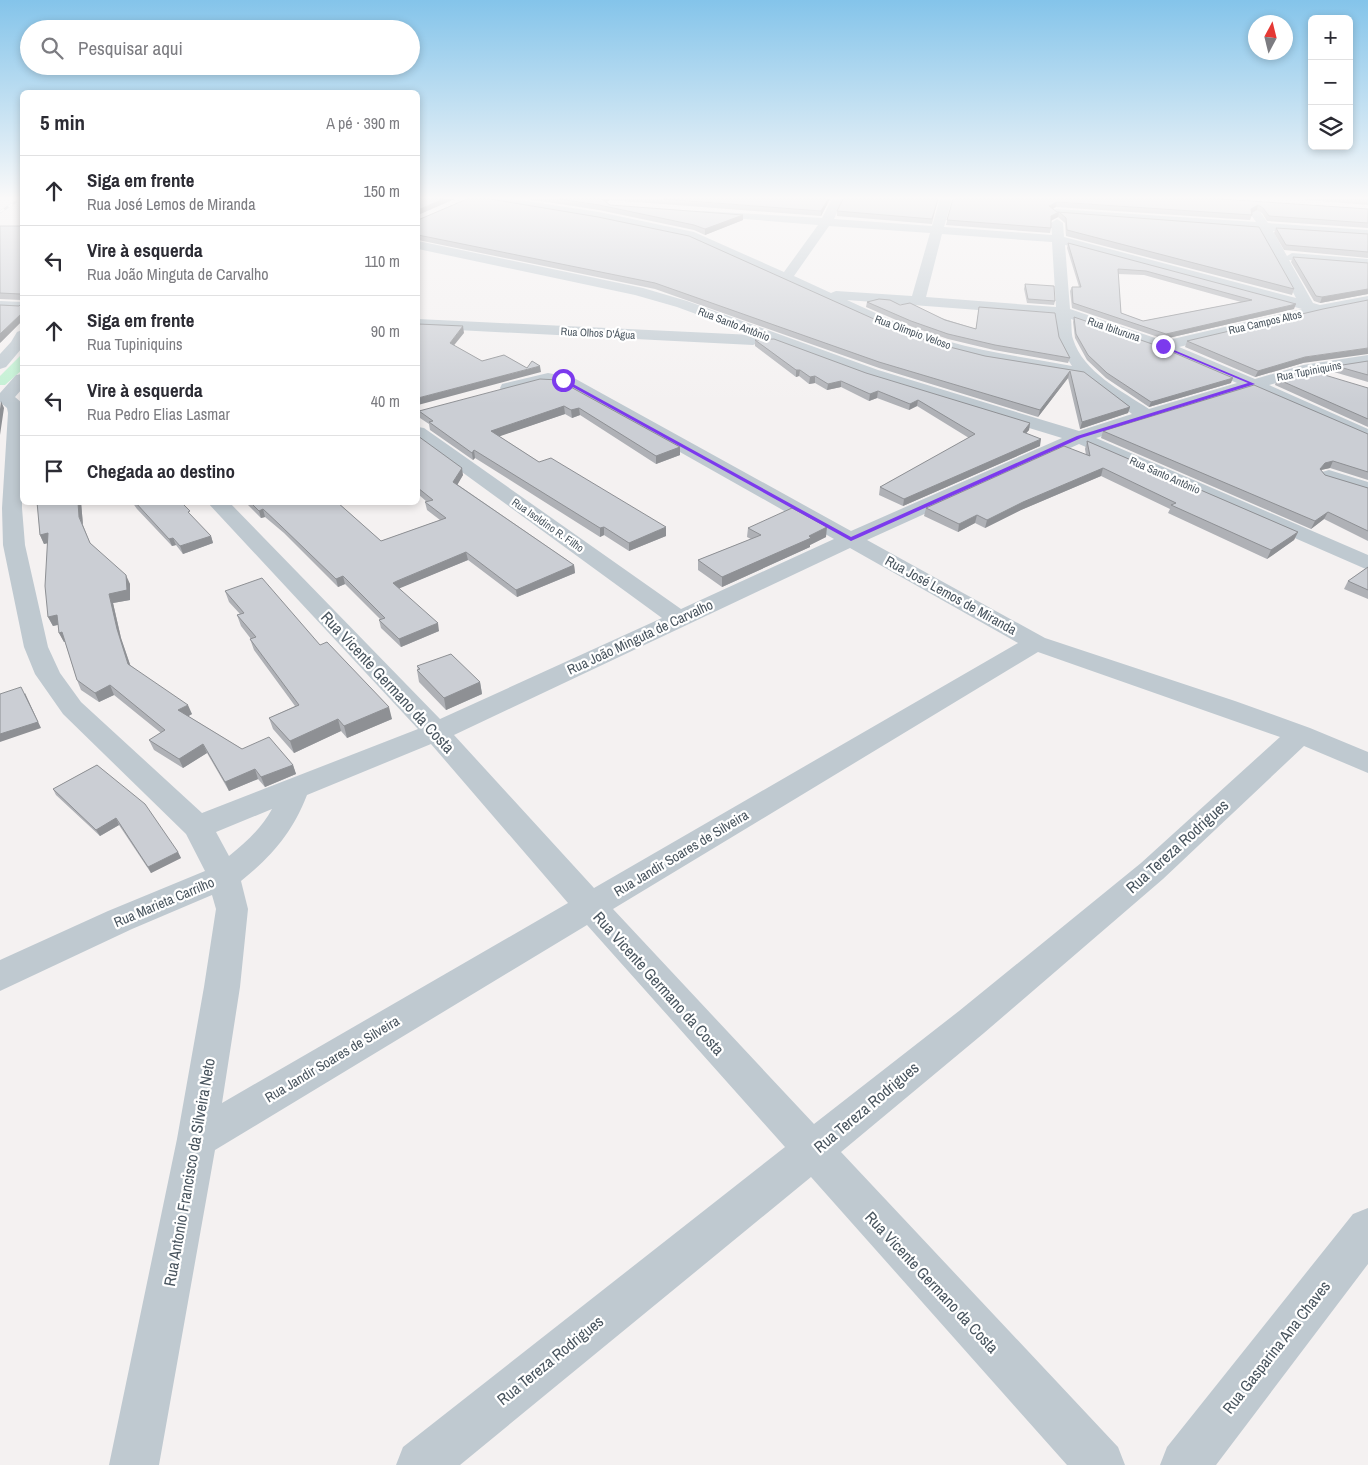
<!DOCTYPE html>
<html lang="pt">
<meta charset="utf-8">
<style>
body{margin:0;font-family:"Archivo Narrow",sans-serif;background:#f2f2f3;color:#2b2b33}
.controls{position:absolute;right:15px;top:15px;display:grid;overflow:hidden;border-radius:8px;box-shadow:0 2px 8px #0003}
.controls button{width:45px;height:45px;display:grid;place-items:center;padding:0;border:0;border-bottom:1px solid #e1e1e2;background:#fff;color:#2b2b33;font:25px sans-serif}
.compass{position:absolute;left:1248px;top:15px;width:45px;height:45px;border-radius:50%;background:#fff;box-shadow:0 2px 8px #0003;rotate:7deg}
.stop{position:absolute;width:15px;height:15px;margin:-11px;border:4px solid #7c3aed;border-radius:50%;background:#fff}
.stop.end{background:#7c3aed;border-color:#fff;box-shadow:0 1px 5px #0008}
.list{margin:0;padding:0;list-style:none}
h2{display:flex;justify-content:space-between;align-items:center;height:65px;margin:0;padding:0 20px;font-size:21px}
h2 small{font-size:16px;font-weight:400;color:#7c7c81}
.list li{display:grid;grid-template-columns:32px 1fr auto;gap:15px;align-items:center;box-sizing:border-box;height:70px;padding:0 20px;border-top:1px solid #e1e1e2}
.list b{display:block;font-size:19px;white-space:nowrap}
.list p{margin:0;font-size:16px;white-space:nowrap;color:#7c7c81}
.list em{font-size:16px;font-style:normal;color:#7c7c81}
.icon{flex:none;width:28px;height:28px;fill:none;stroke:currentColor;stroke-width:2;stroke-linecap:round;stroke-linejoin:round}
.map{position:relative;flex:none;width:1368px;height:1465px;overflow:hidden}
.search{position:absolute;background:#fff;box-shadow:0 2px 8px #0003;left:20px;top:20px;width:400px;height:55px;display:flex;align-items:center;gap:12px;box-sizing:border-box;padding:0 18px;border-radius:28px;color:#7c7c81;font-size:19px}
.panel{position:absolute;background:#fff;box-shadow:0 2px 8px #0003;left:20px;top:90px;width:400px;height:415px;border-radius:8px}
.map>svg:first-child{display:block}
.green{fill:#c1f0d2}
.lines{fill:none;stroke-linecap:round;stroke-linejoin:round}
.minor{fill:#bfc9d0;fill-rule:evenodd}
.rail-casing{stroke:#b3b7bc;stroke-width:2.5}
.rail{stroke:#fff;stroke-width:2;stroke-dasharray:5;stroke-linecap:butt}
.wall{fill:#afb1b6;fill-rule:evenodd}
.shaded-wall{fill:#8e9094}
.building{fill:#cbced4;stroke:#8e9094;fill-rule:evenodd}
.route{fill:#7c3aed}
.labels{text-anchor:middle;dominant-baseline:central;stroke-width:4.5;stroke-linejoin:round;paint-order:stroke}
.far-street-label{font-size:11px;fill:#49555f;stroke:#fff}
.street-label{font-size:14px;fill:#49555f;stroke:#fff}
.near-street-label{font-size:16px;fill:#49555f;stroke:#fff}
</style>
<div class="map">
<svg width="1368" height="1465" viewBox="0 0 1368 1465">
<rect width="100%" height="100%" fill="#f4f1f1"/>
<path class="green" d="M 22,354 L 22,370 L 5,385 L 0,385 L 0,376 Z"/>
<g class="lines">
<path class="minor" d="M 484,199 L 513,199 L 599,212 L 694,232 L 784,272 L 818,225 L 707,216 L 701,213 L 703,211 L 822,218 L 832,199 L 843,199 L 834,219 L 932,226 L 940,199 L 952,199 L 944,227 L 1052,235 L 1051,223 L 1057,219 L 1063,223 L 1064,237 L 1296,298 L 1260,230 L 1056,215 L 1050,212 L 1056,209 L 1256,222 L 1240,199 L 1251,199 L 1268,223 L 1368,230 L 1368,238 L 1273,231 L 1287,256 L 1292,253 L 1368,259 L 1368,267 L 1289,260 L 1313,303 L 1320,305 L 1368,296 L 1368,304 L 1320,313 L 1179,347 L 1255,379 L 1303,365 L 1368,355 L 1368,365 L 1305,375 L 1269,385 L 1368,429 L 1368,442 L 1252,390 L 1096,438 L 1368,555 L 1368,570 L 1079,444 L 867,540 L 1045,638 L 1235,701 L 1310,728 L 1368,752 L 1368,773 L 1304,746 L 1163,879 L 984,1033 L 841,1152 L 1118,1447 L 1125,1465 L 1067,1465 L 811,1177 L 460,1465 L 396,1465 L 403,1447 L 785,1147 L 587,925 L 215,1150 L 159,1465 L 109,1465 L 177,1139 L 204,987 L 216,909 L 212,895 L 132,929 L 0,991 L 0,960 L 108,911 L 205,871 L 186,834 L 63,714 L 35,674 L 24,647 L 3,545 L 2,508 L 8,413 L 7,408 L 0,402 L 0,393 L 16,375 L 22,374 L 22,389 L 15,397 L 22,403 L 22,508 L 25,545 L 48,647 L 60,673 L 81,702 L 202,813 L 418,729 L 207,502 L 229,502 L 440,719 L 662,618 L 418,440 L 418,427 L 424,428 L 681,609 L 834,539 L 563,386 L 548,383 L 508,393 L 502,392 L 500,388 L 502,384 L 548,373 L 574,378 L 851,531 L 1062,438 L 866,378 L 759,338 L 761,340 L 758,343 L 753,345 L 418,328 L 418,319 L 753,335 L 677,307 L 635,295 L 418,249 L 418,241 L 643,288 L 687,301 L 878,370 L 1079,431 L 1132,414 L 1083,377 L 984,360 L 934,347 L 894,332 L 690,239 L 599,220 L 489,202 ZM 829,226 L 930,233 L 912,296 L 836,291 L 831,293 L 794,276 ZM 942,234 L 1052,242 L 1056,307 L 926,297 ZM 1065,245 L 1302,309 L 1164,341 L 1070,309 ZM 847,300 L 1056,316 C 1057,338 1060,347 1072,366 C 1030,358 988,353 947,341 C 913,331 880,315 847,300 ZM 1071,319 L 1157,349 L 1237,383 L 1149,409 C 1122,391 1083,372 1073,339 C 1071,333 1072,326 1071,319 ZM 850,548 L 1018,643 L 594,888 L 454,735 ZM 1038,652 L 1280,737 L 1141,863 L 959,1011 L 814,1124 L 613,909 ZM 431,744 L 568,903 L 222,1103 L 240,987 L 248,909 L 241,881 C 273,855 292,833 307,795 ZM 272,809 C 262,828 245,843 229,856 L 216,832 Z
M 0,301 L 22,302 L 22,310 L 0,309 Z
M 22,330 L 22,348 L 6,367 L 0,369 L 0,354 L 11,342 L 17,332 Z
M 1329,470 L 1368,482 L 1368,494 L 1322,480 L 1319,476 L 1322,472 Z
M 1368,1208 L 1368,1264 L 1216,1465 L 1160,1465 L 1167,1447 L 1353,1214 Z"/>
<defs>
<path id="rail" d="M 0,212 L 20,199"/>
</defs>
<use href="#rail" class="rail-casing"/>
<use href="#rail" class="rail"/>
</g>
<path class="wall" d="M 527,199 L 830,199 L 821,216 L 610,200 L 606,202 L 610,205 L 743,220 L 705,235 L 694,230 L 599,210 Z
M 938,199 L 932,224 L 837,216 L 837,211 Z
M 953,199 L 1221,199 L 1368,209 L 1368,228 L 1267,221 L 1262,213 L 1257,210 L 1252,213 L 1252,215 L 1250,220 L 1056,207 L 1053,209 L 1057,212 L 1294,289 L 1292,295 L 1066,236 L 1065,223 L 1058,217 L 1051,221 L 1051,228 L 1050,233 L 946,225 Z
M 1298,199 L 1368,199 L 1368,205 Z
M 418,220 L 894,328 L 934,343 L 985,356 L 1084,372 L 1130,407 L 1128,413 L 1080,429 L 1068,378 L 1038,417 L 879,368 L 655,289 L 418,240 Z
M 0,226 L 22,226 L 22,321 L 0,343 L 19,306 L 21,304 L 21,300 L 0,299 Z
M 1276,228 L 1368,234 L 1368,258 L 1284,250 L 1274,233 Z
M 1068,243 L 1294,309 L 1164,339 L 1072,308 L 1070,291 L 1072,287 L 1079,287 L 1067,248 ZM 1118,274 L 1144,275 L 1241,302 L 1143,321 L 1121,313 Z
M 1293,257 L 1368,263 L 1368,294 L 1320,303 L 1314,301 L 1291,262 Z
M 1025,284 L 1055,301 L 1054,305 L 1027,303 L 1024,289 Z
M 867,302 L 900,305 L 976,329 L 979,307 L 1059,337 L 1070,358 L 1068,363 L 994,350 L 948,339 L 910,326 L 866,307 Z
M 1074,317 L 1231,383 L 1149,407 L 1106,378 L 1087,360 L 1075,338 L 1073,322 Z
M 755,340 L 1030,423 L 1029,430 L 1026,433 L 1040,446 L 903,506 L 879,495 L 880,487 L 969,438 L 917,406 L 909,410 L 877,398 L 869,401 L 841,387 L 827,390 L 815,383 L 809,384 L 799,376 L 796,377 L 755,346 Z
M 1187,341 L 1303,363 L 1255,377 L 1185,347 Z
M 1368,361 L 1368,382 L 1334,372 L 1336,366 Z
M 1277,379 L 1368,388 L 1368,427 L 1275,385 Z
M 558,380 L 680,447 L 680,455 L 656,464 L 580,415 L 572,418 L 565,414 L 499,436 L 539,462 L 666,536 L 629,551 L 604,535 L 600,537 L 475,458 L 473,460 L 430,430 L 429,424 L 420,418 L 419,411 Z
M 1103,431 L 1368,434 L 1368,480 L 1330,468 L 1321,470 L 1325,475 L 1368,488 L 1368,541 L 1324,519 L 1311,529 L 1101,438 Z
M 418,436 L 463,475 L 457,484 L 574,565 L 575,573 L 517,597 L 468,560 L 399,588 L 439,631 L 401,647 L 381,628 L 379,620 L 380,619 L 345,584 L 338,587 L 284,533 L 265,517 L 261,518 L 245,502 L 337,502 L 381,541 L 440,520 L 427,510 L 425,502 L 427,502 L 418,494 Z
M 1087,441 L 1298,532 L 1294,540 L 1267,559 L 1168,513 L 1170,509 L 1101,476 L 1021,510 L 985,528 L 975,523 L 958,532 L 924,516 L 926,508 L 1086,455 L 1085,449 Z
M 37,502 L 81,502 L 83,525 L 90,543 L 130,584 L 130,600 L 113,603 L 121,638 L 130,665 L 192,714 L 188,716 L 242,749 L 293,765 L 296,774 L 265,787 L 258,779 L 229,791 L 207,753 L 183,768 L 154,750 L 149,740 L 161,733 L 114,695 L 99,702 L 81,690 L 77,680 L 65,642 L 64,642 L 59,633 L 58,625 L 53,626 L 48,617 L 48,543 L 44,544 L 40,535 Z
M 132,502 L 181,502 L 191,516 L 211,536 L 213,543 L 183,554 L 176,545 L 172,546 L 137,509 Z
M 748,528 L 826,537 L 810,545 L 810,547 L 722,587 L 698,570 L 698,560 L 751,539 L 747,537 Z
M 1368,567 L 1368,599 L 1344,589 L 1348,581 Z
M 225,591 L 320,645 L 392,719 L 347,738 L 341,731 L 294,753 L 273,729 L 269,718 L 295,706 L 254,650 L 250,639 L 251,639 L 241,626 L 237,615 L 240,614 L 229,602 Z
M 417,666 L 480,682 L 482,694 L 446,710 L 419,682 L 417,670 L 418,670 Z
M 97,765 L 178,852 L 181,858 L 151,873 L 119,825 L 100,836 L 56,795 L 53,789 Z"/>
<path class="shaded-wall" d="M 443,199 L 455,199 L 418,215 L 418,210 Z
M 602,199 L 610,199 L 610,200 L 602,204 Z
M 828,199 L 830,199 L 821,216 L 821,211 Z
M 1057,202 L 1056,207 L 1048,211 L 1049,206 Z
M 1258,205 L 1257,210 L 1249,214 L 1251,209 Z
M 1059,212 L 1058,217 L 1050,221 L 1051,216 Z
M 743,215 L 743,220 L 705,235 L 705,229 Z
M 1368,289 L 1368,294 L 1320,303 L 1322,297 Z
M 1296,304 L 1294,309 L 1164,339 L 1166,334 Z
M 22,313 L 22,321 L 0,343 L 0,334 Z
M 463,326 L 464,333 L 451,349 L 450,343 Z
M 1368,348 L 1368,354 L 1303,363 L 1255,377 L 1258,371 L 1305,357 Z
M 540,366 L 541,372 L 418,405 L 418,398 Z
M 796,370 L 800,370 L 799,376 L 796,377 Z
M 1070,371 L 1068,378 L 1038,417 L 1040,410 Z
M 815,376 L 815,383 L 809,384 L 810,377 Z
M 1233,378 L 1231,383 L 1149,407 L 1151,402 Z
M 841,381 L 841,387 L 827,390 L 828,384 Z
M 878,391 L 877,398 L 869,401 L 870,394 Z
M 918,400 L 917,406 L 909,410 L 910,404 Z
M 1,401 L 4,408 L 0,435 L 0,409 Z
M 564,406 L 565,414 L 492,439 L 491,431 Z
M 1130,407 L 1128,413 L 1080,429 L 1082,422 Z
M 579,408 L 580,415 L 572,418 L 571,410 Z
M 1030,423 L 1029,430 L 1021,439 L 1023,432 Z
M 1041,439 L 1040,446 L 903,506 L 904,499 Z
M 680,447 L 680,455 L 656,464 L 656,456 Z
M 474,450 L 475,458 L 473,460 L 472,453 Z
M 1333,461 L 1330,468 L 1321,470 L 1320,469 L 1325,463 Z
M 462,468 L 463,475 L 455,489 L 453,482 Z
M 1103,468 L 1101,476 L 1021,510 L 985,528 L 987,520 L 1023,502 Z
M 78,502 L 81,502 L 83,525 L 79,517 Z
M 263,509 L 265,517 L 261,518 L 259,511 Z
M 1328,512 L 1324,519 L 1311,529 L 1315,521 Z
M 977,515 L 975,523 L 958,532 L 959,524 Z
M 604,527 L 604,535 L 600,537 L 600,528 Z
M 666,527 L 666,536 L 629,551 L 629,543 Z
M 827,527 L 826,537 L 810,545 L 810,547 L 722,587 L 722,577 Z
M 1298,532 L 1294,540 L 1267,559 L 1271,550 Z
M 48,533 L 52,542 L 44,544 L 40,535 Z
M 211,536 L 213,543 L 183,554 L 180,546 Z
M 173,538 L 176,545 L 172,546 L 169,539 Z
M 466,552 L 468,560 L 398,589 L 393,583 Z
M 574,565 L 575,573 L 517,597 L 516,590 Z
M 126,575 L 130,584 L 130,600 L 113,603 L 121,638 L 133,673 L 128,664 L 117,629 L 109,594 Z
M 343,576 L 345,584 L 338,587 L 336,579 Z
M 57,615 L 61,624 L 53,626 L 48,617 Z
M 438,623 L 439,631 L 401,647 L 399,639 Z
M 62,632 L 67,641 L 64,642 L 59,633 Z
M 480,682 L 482,694 L 446,710 L 444,698 Z
M 110,685 L 114,695 L 99,702 L 95,693 Z
M 25,693 L 41,728 L 0,742 L 0,734 Z
M 188,705 L 192,714 L 182,720 L 178,710 Z
M 389,707 L 392,719 L 347,738 L 344,726 Z
M 338,719 L 341,731 L 294,753 L 290,741 Z
M 203,744 L 207,753 L 183,768 L 179,759 Z
M 293,765 L 296,774 L 265,787 L 261,777 Z
M 255,769 L 258,779 L 229,791 L 225,782 Z
M 116,818 L 119,825 L 100,836 L 96,830 Z
M 178,852 L 181,858 L 151,873 L 148,867 Z"/>
<path class="building" d="M 418,199 L 443,199 L 418,210 Z
M 467,199 L 490,199 L 598,217 L 689,236 L 894,328 L 934,343 L 985,356 L 1084,372 L 1130,407 L 1082,422 L 1070,371 L 1040,410 L 879,362 L 655,283 L 418,235 L 418,220 Z
M 559,199 L 602,199 L 610,205 L 743,215 L 705,229 L 694,225 L 599,205 Z
M 663,199 L 828,199 L 821,211 Z
M 843,199 L 938,199 L 932,219 L 837,211 Z
M 953,199 L 1221,199 L 1368,209 L 1368,223 L 1269,216 L 1263,208 L 1258,205 L 1251,209 L 1252,215 L 1057,202 L 1049,206 L 1057,212 L 1259,227 L 1294,289 L 1067,230 L 1066,218 L 1059,212 L 1051,216 L 1051,228 L 947,220 Z
M 0,226 L 22,226 L 22,313 L 0,334 L 0,305 L 19,306 L 21,304 L 22,296 L 20,294 L 0,293 Z
M 1276,228 L 1368,234 L 1368,252 L 1286,245 Z
M 1068,243 L 1296,304 L 1166,334 L 1073,303 L 1072,287 L 1081,287 ZM 1118,269 L 1146,271 L 1252,300 L 1143,321 L 1121,313 Z
M 1293,257 L 1368,263 L 1368,289 L 1322,297 L 1316,296 Z
M 1025,284 L 1054,286 L 1055,301 L 1028,299 Z
M 879,299 L 890,300 L 900,305 L 910,303 L 945,320 L 976,329 L 979,307 L 1055,313 L 1059,337 L 1070,358 L 995,345 L 948,334 L 911,321 L 867,302 Z
M 1368,300 L 1368,348 L 1305,357 L 1258,371 L 1187,341 L 1323,309 Z
M 1074,317 L 1158,346 L 1233,378 L 1151,402 L 1107,373 L 1088,355 L 1076,334 Z
M 418,324 L 463,326 L 450,343 L 482,361 L 504,355 L 527,368 L 532,361 L 540,366 L 418,398 Z
M 774,339 L 866,373 L 1030,423 L 1023,432 L 1041,439 L 904,499 L 880,487 L 975,434 L 918,400 L 910,404 L 878,391 L 870,394 L 841,381 L 828,384 L 815,376 L 810,377 L 800,370 L 796,370 L 755,340 Z
M 1368,361 L 1368,375 L 1336,366 Z
M 1308,370 L 1368,388 L 1368,419 L 1277,379 Z
M 540,379 L 558,380 L 680,447 L 656,456 L 579,408 L 571,410 L 564,406 L 491,431 L 539,462 L 551,458 L 666,527 L 629,543 L 604,527 L 600,528 L 474,450 L 472,453 L 429,422 L 433,421 L 419,411 Z
M 1254,385 L 1368,434 L 1368,472 L 1333,461 L 1325,463 L 1320,469 L 1325,475 L 1368,488 L 1368,531 L 1328,512 L 1315,521 L 1103,431 Z
M 418,436 L 462,468 L 453,482 L 574,565 L 516,590 L 466,552 L 397,581 L 393,583 L 438,623 L 399,639 L 379,620 L 385,618 L 343,576 L 336,579 L 281,526 L 263,509 L 259,511 L 250,502 L 337,502 L 381,541 L 446,518 L 425,502 L 433,500 L 418,488 Z
M 1087,441 L 1298,532 L 1271,550 L 1171,505 L 1176,503 L 1103,468 L 1023,502 L 987,520 L 977,515 L 959,524 L 926,508 L 1064,446 L 1090,456 Z
M 37,502 L 78,502 L 79,517 L 90,543 L 126,575 L 127,590 L 109,594 L 117,629 L 128,664 L 188,705 L 178,710 L 242,749 L 269,737 L 293,765 L 261,777 L 255,769 L 225,782 L 203,744 L 179,759 L 149,740 L 165,730 L 110,685 L 95,693 L 77,680 L 62,632 L 59,633 L 57,615 L 48,617 L 45,586 L 48,533 L 40,535 Z
M 135,502 L 181,502 L 190,511 L 188,512 L 211,536 L 180,546 L 173,538 L 169,539 Z
M 792,508 L 827,527 L 809,536 L 811,538 L 722,577 L 698,560 L 761,535 L 748,528 Z
M 1368,567 L 1368,590 L 1348,581 Z
M 262,578 L 320,645 L 327,642 L 389,707 L 344,726 L 338,719 L 290,741 L 269,718 L 299,705 L 250,639 L 256,637 L 237,615 L 244,613 L 225,591 Z
M 451,654 L 480,682 L 444,698 L 417,670 L 420,669 L 417,666 Z
M 21,687 L 38,722 L 0,734 L 0,694 Z
M 97,765 L 145,804 L 178,852 L 148,867 L 116,818 L 96,830 L 53,789 Z"/>
<linearGradient id="sky" x2="0" y2="1"><stop stop-color="#84c4ea"/><stop offset="0.49" stop-color="#faf9f9"/><stop offset="1" stop-color="#faf9f9" stop-opacity="0"/></linearGradient>
<rect width="1368" height="404" fill="url(#sky)"/>
<path class="route" d="M 1162,345 L 1255,384 L 1081,438 L 851,541 L 560,380 L 564,379 L 851,537 L 1077,436 L 1248,383 L 1162,347 Z"/>
<g class="labels">
<g class="far-street-label">
<text transform="translate(1265 322) rotate(-13)">Rua Campos Altos</text>
<text transform="translate(734 324) rotate(21)">Rua Santo Antônio</text>
<text transform="translate(1114 329) rotate(19)">Rua Ibituruna</text>
<text transform="translate(913 332) rotate(20)">Rua Olímpio Veloso</text>
<text transform="translate(598 333) rotate(3)">Rua Olhos D'Água</text>
<text transform="translate(1309 371) rotate(-11)">Rua Tupiniquins</text>
<text transform="translate(1165 475) rotate(24)">Rua Santo Antônio</text>
<text transform="translate(548 525) rotate(35)">Rua Isoldino R. Filho</text>
</g>
<g class="street-label">
<text transform="translate(951 595) rotate(29)">Rua José Lemos de Miranda</text>
<text transform="translate(640 637) rotate(-25)">Rua João Minguta de Carvalho</text>
<text transform="translate(681 853) rotate(-31)">Rua Jandir Soares de Silveira</text>
<text transform="translate(164 902) rotate(-23)">Rua Marieta Carrilho</text>
<text transform="translate(332 1059) rotate(-31)">Rua Jandir Soares de Silveira</text>
</g>
<g class="near-street-label">
<text transform="translate(388 682) rotate(47)">Rua Vicente Germano da Costa</text>
<text transform="translate(1177 846) rotate(-42)">Rua Tereza Rodrigues</text>
<text transform="translate(659 983) rotate(48)">Rua Vicente Germano da Costa</text>
<text transform="translate(866 1107) rotate(-40)">Rua Tereza Rodrigues</text>
<text transform="translate(189 1172) rotate(-80)">Rua Antonio Francisco da Silveira Neto</text>
<text transform="translate(932 1282) rotate(47)">Rua Vicente Germano da Costa</text>
<text transform="translate(1276 1347) rotate(-52)">Rua Gasparina Ana Chaves</text>
<text transform="translate(550 1360) rotate(-39)">Rua Tereza Rodrigues</text>
</g>
</g>
</svg>
<div class="controls">
<button>+</button>
<button>−</button>
<button><svg class="icon" aria-label="layers" viewBox="0 0 24 24"><path d="M12 4l9 5-9 5-9-5zM3 14l9 5 9-5"/></svg></button>
</div>
<svg class="compass" viewBox="-18 -18 36 36"><path d="M0-13l5 13h-10z" fill="#e53935"/><path d="M0 13l5-13h-10z" fill="#7c7c81"/></svg>
<div class="stop" style="left:563px;top:380px"></div>
<div class="stop end" style="left:1163px;top:346px"></div>
<div class="search"><svg class="icon" aria-label="search" viewBox="0 0 24 24"><circle cx="10" cy="10" r="6"/><path d="M15 15l6 6"/></svg>Pesquisar aqui</div>
<section class="panel">
<h2>5 min<small>A pé · 390 m</small></h2>
<ul class="list">
<li><svg class="icon" aria-label="ahead" viewBox="0 0 24 24"><path d="M12 20V5M6 11l6-6 6 6"/></svg><div><b>Siga em frente</b><p>Rua José Lemos de Miranda</p></div><em>150 m</em></li>
<li><svg class="icon" aria-label="left" viewBox="0 0 24 24"><path d="M17 20v-9H6M10 6l-5 5 5 5"/></svg><div><b>Vire à esquerda</b><p>Rua João Minguta de Carvalho</p></div><em>110 m</em></li>
<li><svg class="icon" aria-label="ahead" viewBox="0 0 24 24"><path d="M12 20V5M6 11l6-6 6 6"/></svg><div><b>Siga em frente</b><p>Rua Tupiniquins</p></div><em>90 m</em></li>
<li><svg class="icon" aria-label="left" viewBox="0 0 24 24"><path d="M17 20v-9H6M10 6l-5 5 5 5"/></svg><div><b>Vire à esquerda</b><p>Rua Pedro Elias Lasmar</p></div><em>40 m</em></li>
<li><svg class="icon" aria-label="arrive" viewBox="0 0 24 24"><path d="M6 21V4h12l-3 4 3 4H6"/></svg><div><b>Chegada ao destino</b></div></li>
</ul>
</section>
</div>
